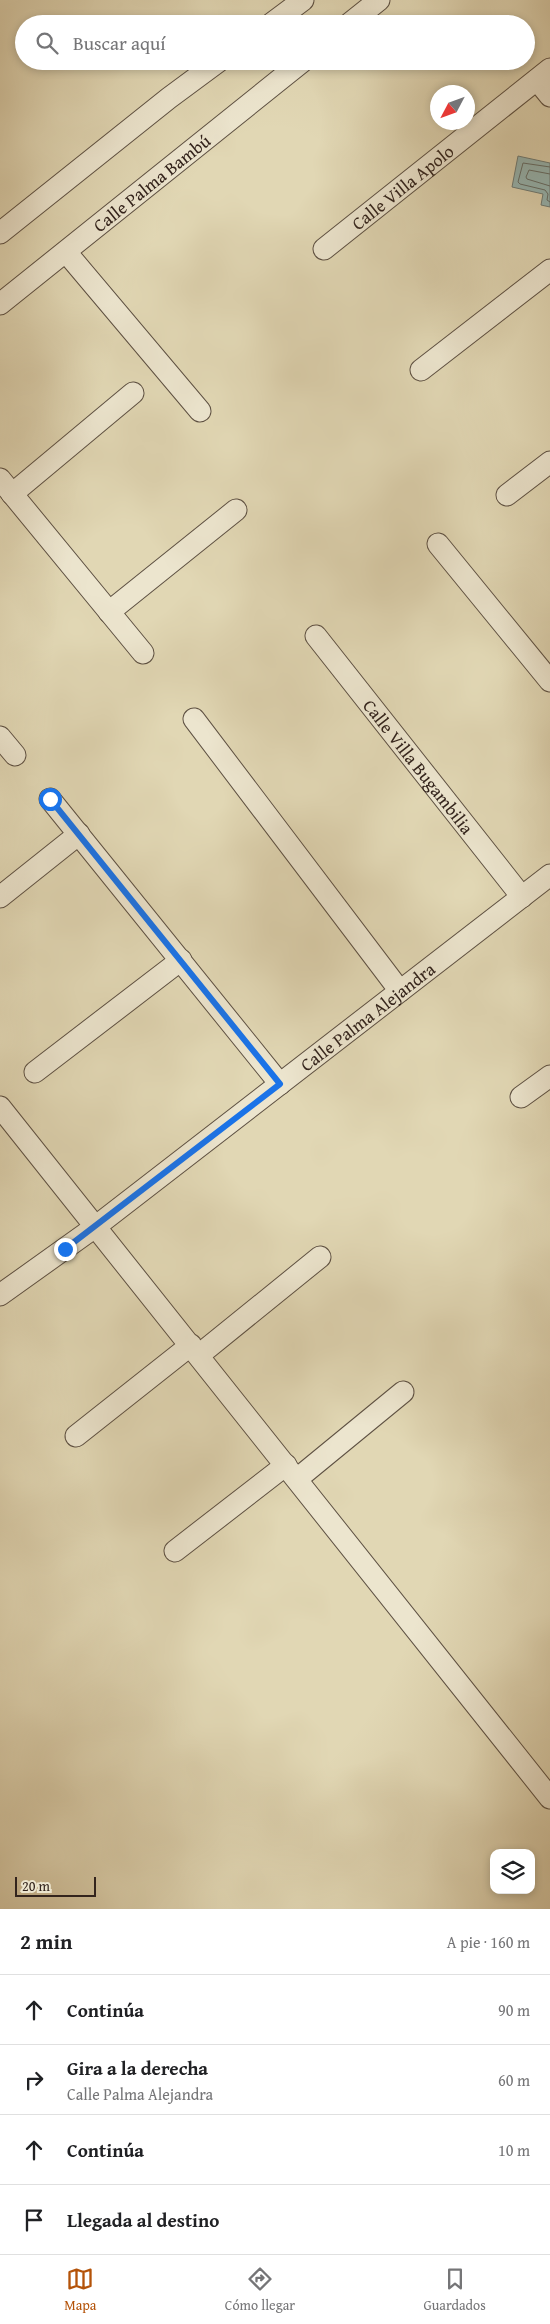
<!DOCTYPE html>
<html lang="es">
<meta charset="utf-8">
<style>
body{margin:0;font-family:"Gentium Book Plus",serif;background:#f6f6f6;color:#202124}
.controls{position:absolute;right:15px;bottom:15px;display:grid;overflow:hidden;border-radius:10px;box-shadow:0 2px 8px #0003}
.controls button{width:45px;height:45px;display:grid;place-items:center;padding:0;border:0;border-bottom:1px solid #e0e0e0;background:#fff;color:#202124;font:25px sans-serif}
.compass{position:absolute;left:430px;top:85px;width:45px;height:45px;border-radius:50%;background:#fff;box-shadow:0 2px 8px #0003;rotate:229deg}
.scale{position:absolute;left:15px;bottom:12px;width:81px;box-sizing:border-box;padding-left:5px;border:2px solid #33241d;border-top:0;font-size:14px;line-height:18px;white-space:nowrap;color:#33241d;-webkit-text-stroke:4px #ece5ce;paint-order:stroke}
.stop{position:absolute;width:15px;height:15px;margin:-11px;border:4px solid #1a73e8;border-radius:50%;background:#fff}
.stop.end{background:#1a73e8;border-color:#fff;box-shadow:0 1px 5px #0008}
.list{margin:0;padding:0;list-style:none}
h2{display:flex;justify-content:space-between;align-items:center;height:65px;margin:0;padding:0 20px;font-size:21px}
h2 small{font-size:16px;font-weight:400;color:#757577}
.list li{display:grid;grid-template-columns:32px 1fr auto;gap:15px;align-items:center;box-sizing:border-box;height:70px;padding:0 20px;border-top:1px solid #e0e0e0}
.list b{display:block;font-size:19px;white-space:nowrap}
.list p{margin:0;font-size:16px;white-space:nowrap;color:#757577}
.list em{font-size:16px;font-style:normal;color:#757577}
.icon{flex:none;width:28px;height:28px;fill:none;stroke:currentColor;stroke-width:2;stroke-linecap:round;stroke-linejoin:round}
.map{position:relative;flex:none;width:550px;height:1909px;overflow:hidden}
.search{position:absolute;background:#fff;box-shadow:0 2px 8px #0003;left:15px;right:15px;top:15px;height:55px;display:flex;align-items:center;gap:12px;box-sizing:border-box;padding:0 18px;border-radius:28px;color:#757577;font-size:19px}
.sheet{height:345px;background:#fff}
nav{display:flex;justify-content:space-around;align-items:center;box-sizing:border-box;height:70px;border-top:1px solid #e0e0e0;background:#fff;font-size:14px;color:#757577}
nav a{display:grid;justify-items:center;gap:2px}
nav .on{color:#b45309}
.map>svg:first-child{display:block}
.water{fill:#97b8b5;stroke:#6f7d78}
.lines{fill:none;stroke-linecap:round;stroke-linejoin:round}
.shore{stroke:#656e69;stroke-width:1}
.street-casing{stroke:#5e5143;stroke-width:23}
.street{stroke:#ece5ce;stroke-width:21}
.route{stroke:#1a73e8;stroke-width:6}
.labels{text-anchor:middle;dominant-baseline:central;stroke-width:4;stroke-linejoin:round;paint-order:stroke}
.street-label{font-size:18px;fill:#33241d;stroke:#ece5ce}
</style>
<div class="map">
<svg width="550" height="1909" viewBox="0 0 550 1909">
<rect width="100%" height="100%" fill="#e1d7b4"/>
<filter id="stains"><feTurbulence type="fractalNoise" baseFrequency=".004" numOctaves="4"/><feColorMatrix values="0 0 0 0 .2 0 0 0 0 .09 0 0 0 0 .02 0 0 0 .5 -.17"/></filter>
<radialGradient id="worn" r=".72"><stop offset=".6" stop-color="#630" stop-opacity="0"/><stop offset="1" stop-color="#630" stop-opacity=".3"/></radialGradient>
<path class="water" d="M 518,156 L 550,163 L 550,207 L 541,205 L 543,194 L 512,187 Z"/>
<g class="lines">
<path class="shore" d="M 550,167 L 523,163 L 518,182 L 520,184 L 545,190 L 548,194 L 547,200 L 550,202
M 550,174 L 529,170 L 526,177 L 527,179 L 550,186"/>
<defs>
<g id="street">
<path d="M 271,24 L 303,0"/>
<path d="M 349,24 L 379,0"/>
<path d="M 537,80 L 550,96"/>
<path d="M 0,233 L 169,98 L 219,61"/>
<path id="s1" d="M 324,249 L 550,69"/>
<path d="M 66,252 L 200,411"/>
<path id="s2" d="M 0,304 L 303,61"/>
<path d="M 421,370 L 550,270"/>
<path d="M 0,479 L 143,653"/>
<path d="M 12,494 L 133,393"/>
<path d="M 507,495 L 550,462"/>
<path d="M 438,544 L 550,681"/>
<path d="M 109,612 L 236,510"/>
<path id="s3" d="M 316,636 L 522,897"/>
<path d="M 194,719 L 400,991"/>
<path d="M 0,737 L 15,755"/>
<path d="M 50,799 L 280,1084"/>
<path d="M 0,897 L 79,834"/>
<path d="M 35,1072 L 181,960"/>
<path d="M 521,1097 L 550,1076"/>
<path d="M 0,1107 L 550,1798"/>
<path id="s4" d="M 0,1295 L 95,1227 L 550,875"/>
<path d="M 199,1355 L 320,1257"/>
<path d="M 76,1436 L 191,1345"/>
<path d="M 297,1479 L 403,1392"/>
<path d="M 175,1551 L 286,1465"/>
</g>
</defs>
<use href="#street" class="street-casing"/>
<use href="#street" class="street"/>
</g>
<g class="lines">
<path class="route" d="M 50,799 L 280,1084 L 65,1249"/>
</g>
<g class="labels">
<g class="street-label">
<text stroke="none"><textPath href="#s2" startOffset="194">Calle Palma Bambú</textPath></text>
<text stroke="none"><textPath href="#s1" startOffset="100">Calle Villa Apolo</textPath></text>
<text stroke="none"><textPath href="#s3" startOffset="166">Calle Villa Bugambilia</textPath></text>
<text stroke="none"><textPath href="#s4" startOffset="461">Calle Palma Alejandra</textPath></text>
</g>
</g>
<rect width="100%" height="100%" filter="url(#stains)"/>
<rect width="100%" height="100%" fill="url(#worn)"/>
</svg>
<div class="controls">
<button><svg class="icon" aria-label="layers" viewBox="0 0 24 24"><path d="M12 4l9 5-9 5-9-5zM3 14l9 5 9-5"/></svg></button>
</div>
<svg class="compass" viewBox="-18 -18 36 36"><path d="M0-13l5 13h-10z" fill="#e53935"/><path d="M0 13l5-13h-10z" fill="#757577"/></svg>
<div class="scale">20 m</div>
<div class="stop" style="left:50px;top:799px"></div>
<div class="stop end" style="left:65px;top:1249px"></div>
<div class="search"><svg class="icon" aria-label="search" viewBox="0 0 24 24"><circle cx="10" cy="10" r="6"/><path d="M15 15l6 6"/></svg>Buscar aquí</div>
</div>
<section class="sheet">
<h2>2 min<small>A pie · 160 m</small></h2>
<ul class="list">
<li><svg class="icon" aria-label="ahead" viewBox="0 0 24 24"><path d="M12 20V5M6 11l6-6 6 6"/></svg><div><b>Continúa</b></div><em>90 m</em></li>
<li><svg class="icon" aria-label="right" viewBox="0 0 24 24"><path d="M7 20v-9h11M14 6l5 5-5 5"/></svg><div><b>Gira a la derecha</b><p>Calle Palma Alejandra</p></div><em>60 m</em></li>
<li><svg class="icon" aria-label="ahead" viewBox="0 0 24 24"><path d="M12 20V5M6 11l6-6 6 6"/></svg><div><b>Continúa</b></div><em>10 m</em></li>
<li><svg class="icon" aria-label="arrive" viewBox="0 0 24 24"><path d="M6 21V4h12l-3 4 3 4H6"/></svg><div><b>Llegada al destino</b></div></li>
</ul>
</section>
<nav>
<a class="on"><svg class="icon" aria-label="map" viewBox="0 0 24 24"><path d="M3 6l6-2 6 2 6-2v14l-6 2-6-2-6 2zM9 4v14M15 6v14"/></svg>Mapa</a>
<a><svg class="icon" aria-label="directions" viewBox="0 0 24 24"><path d="M12 3l9 9-9 9-9-9zM9 14v-3h6M13 9l2 2-2 2"/></svg>Cómo llegar</a>
<a><svg class="icon" aria-label="saved" viewBox="0 0 24 24"><path d="M7 4h10v16l-5-4-5 4z"/></svg>Guardados</a>
</nav>
